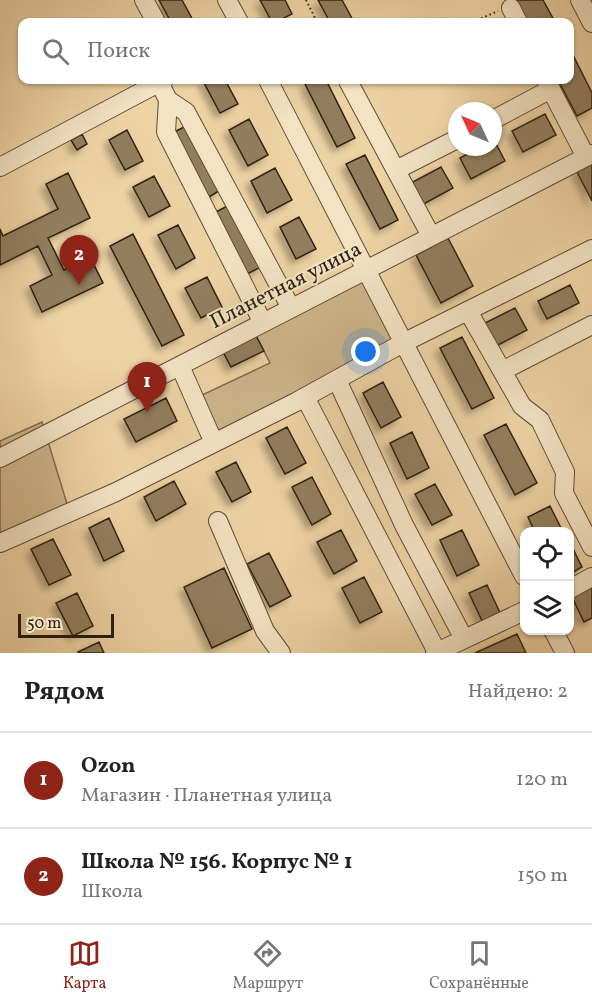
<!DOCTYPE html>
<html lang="ru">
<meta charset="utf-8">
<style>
body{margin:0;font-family:Vollkorn,serif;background:#f6f6f6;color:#222}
.controls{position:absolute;right:18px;bottom:18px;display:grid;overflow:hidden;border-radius:12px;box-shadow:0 2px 4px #0004}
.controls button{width:54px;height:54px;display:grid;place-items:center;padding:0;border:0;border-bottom:2px solid #e0e0e0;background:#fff;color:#222;font:30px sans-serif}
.compass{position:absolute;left:448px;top:102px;width:54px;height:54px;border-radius:50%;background:#fff;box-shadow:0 2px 4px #0004;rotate:314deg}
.scale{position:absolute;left:18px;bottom:15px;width:96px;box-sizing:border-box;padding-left:6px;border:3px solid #302011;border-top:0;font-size:16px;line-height:21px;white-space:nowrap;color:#302011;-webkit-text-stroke:4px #f3e2c3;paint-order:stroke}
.you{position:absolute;left:366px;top:352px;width:21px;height:21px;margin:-15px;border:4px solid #fff;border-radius:50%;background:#1a73e8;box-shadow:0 0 0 9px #1a73e833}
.badge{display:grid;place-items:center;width:39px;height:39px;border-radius:50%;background:#8f2418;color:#fff;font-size:20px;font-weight:700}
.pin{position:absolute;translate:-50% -50px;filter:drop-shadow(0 2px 3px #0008)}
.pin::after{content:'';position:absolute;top:32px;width:21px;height:18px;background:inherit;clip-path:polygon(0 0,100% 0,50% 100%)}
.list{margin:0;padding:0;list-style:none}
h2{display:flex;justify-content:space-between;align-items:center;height:78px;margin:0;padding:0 24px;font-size:26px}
h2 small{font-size:20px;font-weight:400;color:#767676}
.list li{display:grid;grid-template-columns:39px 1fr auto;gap:18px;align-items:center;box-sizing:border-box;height:96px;padding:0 24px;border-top:2px solid #e0e0e0}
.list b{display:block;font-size:22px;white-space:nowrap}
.list p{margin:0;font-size:20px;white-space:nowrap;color:#767676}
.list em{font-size:20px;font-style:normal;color:#767676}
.icon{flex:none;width:33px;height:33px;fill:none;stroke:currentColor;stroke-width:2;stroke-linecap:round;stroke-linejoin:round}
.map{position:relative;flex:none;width:592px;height:653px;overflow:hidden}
.search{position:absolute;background:#fff;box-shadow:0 2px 4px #0004;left:18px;right:18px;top:18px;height:66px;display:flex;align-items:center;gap:15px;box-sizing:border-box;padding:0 21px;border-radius:12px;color:#767676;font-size:22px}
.sheet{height:270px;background:#fff}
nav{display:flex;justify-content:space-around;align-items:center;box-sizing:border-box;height:84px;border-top:2px solid #e0e0e0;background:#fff;font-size:16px;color:#767676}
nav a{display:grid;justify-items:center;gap:3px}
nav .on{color:#8f2418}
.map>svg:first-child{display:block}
.green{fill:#cdb48a;stroke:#7e6a4e;stroke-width:1.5}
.building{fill:#927d5d;stroke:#302011;stroke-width:1.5;filter:url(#shadow)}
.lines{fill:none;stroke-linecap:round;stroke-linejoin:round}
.minor-casing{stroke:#5f4c36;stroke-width:20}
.path{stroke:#302011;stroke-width:2;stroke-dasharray:1.5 3;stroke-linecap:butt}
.minor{stroke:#f3e2c3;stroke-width:18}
.labels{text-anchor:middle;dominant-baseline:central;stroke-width:4.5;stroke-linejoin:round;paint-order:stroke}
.street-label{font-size:21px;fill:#302011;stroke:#f3e2c3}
</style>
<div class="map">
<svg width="592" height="653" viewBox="0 0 592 653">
<defs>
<filter id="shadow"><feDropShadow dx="-5" dy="5" stdDeviation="3" flood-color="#0004"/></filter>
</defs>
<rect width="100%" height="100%" fill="#edd2a3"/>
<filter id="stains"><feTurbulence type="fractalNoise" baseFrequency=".00333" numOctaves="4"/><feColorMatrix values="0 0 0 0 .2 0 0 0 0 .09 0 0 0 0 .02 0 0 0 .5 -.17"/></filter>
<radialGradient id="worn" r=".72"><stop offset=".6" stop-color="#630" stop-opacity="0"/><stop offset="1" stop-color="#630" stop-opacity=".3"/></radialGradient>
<path class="green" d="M 361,278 L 394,342 L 219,435 L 202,395 L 270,363 L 254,332 Z
M 42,422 L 68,507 L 0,537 L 0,441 Z"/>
<path class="building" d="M 159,0 L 182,0 L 194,22 L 171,22 Z
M 260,0 L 285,0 L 292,14 L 276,22 L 272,22 Z
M 318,0 L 342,0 L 354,22 L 330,22 Z
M 515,0 L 543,0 L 555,22 L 527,22 Z
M 570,49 L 592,93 L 592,108 L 577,116 L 558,80 L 570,80 Z
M 205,80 L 225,80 L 238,104 L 220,113 L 203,81 Z
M 314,80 L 326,80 L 355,138 L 337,147 L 305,84 Z
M 545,114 L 556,135 L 523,152 L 512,131 Z
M 249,119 L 268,155 L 248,166 L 229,130 Z
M 188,125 L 222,189 L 209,197 L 174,132 Z
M 127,130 L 143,161 L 125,170 L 109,140 Z
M 82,134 L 87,144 L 77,150 L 71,140 Z
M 494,140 L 505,161 L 471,179 L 460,158 L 480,147 L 493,147 Z
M 365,155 L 398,220 L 380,229 L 346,164 Z
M 592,162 L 592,201 L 576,170 Z
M 441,167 L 453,188 L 420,206 L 409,184 Z
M 275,168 L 292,200 L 267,213 L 251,181 Z
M 68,173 L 90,218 L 48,238 L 64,270 L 90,257 L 103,283 L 42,312 L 30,286 L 52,275 L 38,246 L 0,265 L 0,229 L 3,236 L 58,209 L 46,184 Z
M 154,176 L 170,206 L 149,217 L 133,187 Z
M 229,205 L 263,266 L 247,274 L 214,213 Z
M 299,217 L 316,249 L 296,259 L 280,227 Z
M 178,225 L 195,258 L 176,269 L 158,235 Z
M 133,234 L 184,335 L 162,346 L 110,246 Z
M 448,238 L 473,286 L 441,303 L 416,255 Z
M 207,277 L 222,307 L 201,318 L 185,288 Z
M 570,285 L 579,303 L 547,319 L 538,301 Z
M 515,308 L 527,330 L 496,346 L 485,323 Z
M 254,332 L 264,351 L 231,367 L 221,348 Z
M 462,337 L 494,398 L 472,409 L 440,348 Z
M 383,382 L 401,417 L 381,428 L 363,393 Z
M 166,398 L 177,421 L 136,442 L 124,419 Z
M 506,424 L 537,483 L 515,495 L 484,435 Z
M 287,427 L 306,463 L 285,474 L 266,438 Z
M 412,432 L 429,468 L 407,479 L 390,443 Z
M 236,462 L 251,492 L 232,502 L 216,472 Z
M 312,477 L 331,514 L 312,525 L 292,487 Z
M 174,481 L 186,504 L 156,521 L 144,497 Z
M 435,484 L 452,515 L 432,525 L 415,494 Z
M 550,506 L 563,532 L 535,532 L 528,517 Z
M 109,518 L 124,551 L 104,561 L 89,528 Z
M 341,530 L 357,561 L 334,574 L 317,542 Z
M 462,530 L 479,565 L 457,576 L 440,540 Z
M 53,539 L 71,575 L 49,585 L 31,549 Z
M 570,543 L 582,567 L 570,574 Z
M 269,553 L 291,596 L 270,607 L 247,564 Z
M 224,568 L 252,629 L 212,648 L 184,587 Z
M 364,577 L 382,612 L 360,623 L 342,588 Z
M 487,585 L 502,617 L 484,625 L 469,593 Z
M 592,587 L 592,618 L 584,622 L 572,597 Z
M 77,593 L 93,626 L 73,636 L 56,603 Z
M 517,634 L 526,653 L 475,653 Z
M 99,642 L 104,653 L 79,653 L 78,652 Z"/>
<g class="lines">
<defs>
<path id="minor" d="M 144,0 L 156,22
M 227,0 L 239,22
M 580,0 L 592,23
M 511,8 L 518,22
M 268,80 L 524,576
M 546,80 L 586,157
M 348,81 L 431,236
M 159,82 L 168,100 L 186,112 L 291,308
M 168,100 L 166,132 L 263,323
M 493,120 L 551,89
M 0,167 L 164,80
M 396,170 L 457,139
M 468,311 L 522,406 L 540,420 L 565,472 L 564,493 L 592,547
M 180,366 L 214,443
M 502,371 L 592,325
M 337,380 L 404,525 L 464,639
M 305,397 L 437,652
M 0,458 L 592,154
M 218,521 L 265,631 L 281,653
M 0,543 L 116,492 L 296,402 L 403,343 L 592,249
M 570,589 L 592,577
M 553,630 L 565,653
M 435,653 L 524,611"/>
</defs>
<use href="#minor" class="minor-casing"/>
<path class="path" d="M 306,0 L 317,22
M 473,22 L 498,11"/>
<use href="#minor" class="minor"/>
</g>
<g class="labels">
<g class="street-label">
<text transform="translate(286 286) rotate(-27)">Планетная улица</text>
</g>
</g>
<rect width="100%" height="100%" filter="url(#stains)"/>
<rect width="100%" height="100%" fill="url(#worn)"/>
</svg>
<div class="controls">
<button><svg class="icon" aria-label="locate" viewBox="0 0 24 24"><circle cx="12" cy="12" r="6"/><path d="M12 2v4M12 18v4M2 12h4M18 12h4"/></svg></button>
<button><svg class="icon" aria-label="layers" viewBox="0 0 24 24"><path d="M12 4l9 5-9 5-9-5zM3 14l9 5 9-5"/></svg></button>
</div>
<svg class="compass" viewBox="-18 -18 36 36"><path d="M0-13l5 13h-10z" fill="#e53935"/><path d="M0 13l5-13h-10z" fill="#767676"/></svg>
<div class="scale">50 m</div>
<div class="you"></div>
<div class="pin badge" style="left:147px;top:412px">1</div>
<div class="pin badge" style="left:79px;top:285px">2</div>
<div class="search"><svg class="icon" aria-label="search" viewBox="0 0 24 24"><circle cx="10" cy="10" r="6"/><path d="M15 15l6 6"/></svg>Поиск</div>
</div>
<section class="sheet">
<h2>Рядом<small>Найдено: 2</small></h2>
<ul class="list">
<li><span class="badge">1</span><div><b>Ozon</b><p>Магазин · Планетная улица</p></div><em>120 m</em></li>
<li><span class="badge">2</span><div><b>Школа № 156. Корпус № 1</b><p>Школа</p></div><em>150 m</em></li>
</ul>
</section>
<nav>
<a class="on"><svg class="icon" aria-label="map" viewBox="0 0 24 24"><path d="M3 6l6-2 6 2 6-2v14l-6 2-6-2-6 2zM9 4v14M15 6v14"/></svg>Карта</a>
<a><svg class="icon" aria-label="directions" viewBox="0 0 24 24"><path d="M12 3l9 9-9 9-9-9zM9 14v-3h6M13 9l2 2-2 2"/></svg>Маршрут</a>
<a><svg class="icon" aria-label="saved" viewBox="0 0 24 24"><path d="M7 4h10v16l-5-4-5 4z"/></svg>Сохранённые</a>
</nav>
